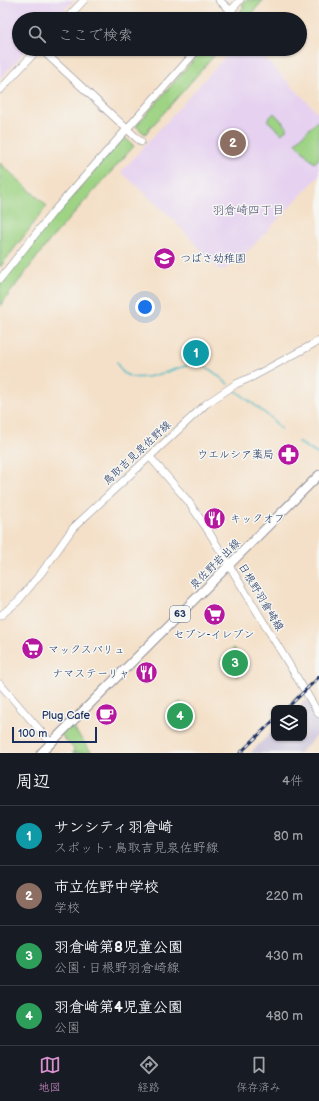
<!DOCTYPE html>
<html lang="ja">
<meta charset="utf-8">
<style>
body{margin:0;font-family:"Balsamiq Sans","Klee One",sans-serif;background:#20242c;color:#f1f3f6}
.controls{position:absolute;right:12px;bottom:12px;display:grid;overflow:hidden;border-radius:8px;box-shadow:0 1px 3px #0004}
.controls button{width:36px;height:36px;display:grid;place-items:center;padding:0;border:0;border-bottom:1px solid #363941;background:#171b24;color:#f1f3f6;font:20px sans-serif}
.scale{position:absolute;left:12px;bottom:10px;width:85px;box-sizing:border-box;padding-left:4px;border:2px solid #1b2f5e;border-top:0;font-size:11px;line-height:14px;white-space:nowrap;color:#1b2f5e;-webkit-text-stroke:3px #f6f6f2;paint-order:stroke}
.you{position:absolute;left:145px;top:307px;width:14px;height:14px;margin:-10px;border:3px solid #fff;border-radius:50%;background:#1a73e8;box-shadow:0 0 0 6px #1a73e833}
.badge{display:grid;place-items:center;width:26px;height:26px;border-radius:50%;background:#d690ce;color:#fff;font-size:13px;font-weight:700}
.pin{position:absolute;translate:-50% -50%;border:2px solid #fff;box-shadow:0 1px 4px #0006}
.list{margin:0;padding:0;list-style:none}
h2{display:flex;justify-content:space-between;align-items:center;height:52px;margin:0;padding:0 16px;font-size:17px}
h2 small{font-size:13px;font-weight:400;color:#9ea1a6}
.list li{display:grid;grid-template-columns:26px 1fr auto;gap:12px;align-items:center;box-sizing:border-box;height:60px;padding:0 16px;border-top:1px solid #363941}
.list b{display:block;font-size:15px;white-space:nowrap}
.list p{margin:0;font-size:13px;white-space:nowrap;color:#9ea1a6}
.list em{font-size:13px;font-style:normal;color:#9ea1a6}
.icon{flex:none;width:22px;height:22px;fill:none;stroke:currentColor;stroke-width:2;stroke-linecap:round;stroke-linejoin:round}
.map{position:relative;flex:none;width:319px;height:753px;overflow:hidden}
.search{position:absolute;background:#171b24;box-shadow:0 1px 3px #0004;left:12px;right:12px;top:12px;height:44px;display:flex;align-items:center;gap:10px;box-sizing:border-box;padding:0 14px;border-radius:22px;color:#9ea1a6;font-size:15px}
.sheet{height:292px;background:#171b24}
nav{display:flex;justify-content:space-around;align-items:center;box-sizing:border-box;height:56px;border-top:1px solid #363941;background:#171b24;font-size:11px;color:#9ea1a6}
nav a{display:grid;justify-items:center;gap:2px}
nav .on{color:#d690ce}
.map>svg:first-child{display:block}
.built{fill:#e6d2f0}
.industrial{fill:#c8bfd8}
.green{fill:#9ed384;stroke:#5c8171}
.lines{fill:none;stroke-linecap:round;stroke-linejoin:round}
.stream{stroke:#4cb9c5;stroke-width:1.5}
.secondary-casing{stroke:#888893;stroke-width:8}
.primary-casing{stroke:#888893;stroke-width:10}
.secondary{stroke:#fff;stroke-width:7}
.primary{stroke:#fff;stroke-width:8}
.rail-casing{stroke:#1b2f5e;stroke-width:3}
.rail{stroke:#f6f6f2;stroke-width:1.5;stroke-dasharray:4.5;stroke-linecap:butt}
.labels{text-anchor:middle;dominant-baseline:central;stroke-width:3;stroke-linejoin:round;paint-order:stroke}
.shield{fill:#f6f6f2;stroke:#5d6b8a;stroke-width:1}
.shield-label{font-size:10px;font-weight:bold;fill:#1b2f5e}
.poi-label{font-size:11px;fill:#1b2f5e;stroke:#f6f6f2;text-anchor:start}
.street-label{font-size:11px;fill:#1b2f5e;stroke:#f6f6f2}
.neighbourhood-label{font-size:12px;fill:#54547f;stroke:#f6f6f2}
</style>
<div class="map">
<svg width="319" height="753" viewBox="0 0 319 753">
<rect width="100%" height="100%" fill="#f6f6f2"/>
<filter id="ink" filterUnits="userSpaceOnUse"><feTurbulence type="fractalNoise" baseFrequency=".025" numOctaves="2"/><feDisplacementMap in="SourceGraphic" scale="8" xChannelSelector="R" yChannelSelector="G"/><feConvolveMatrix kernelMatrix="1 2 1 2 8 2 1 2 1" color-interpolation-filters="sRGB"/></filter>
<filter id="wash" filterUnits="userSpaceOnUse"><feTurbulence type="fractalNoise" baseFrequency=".012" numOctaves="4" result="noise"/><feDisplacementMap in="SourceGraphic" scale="16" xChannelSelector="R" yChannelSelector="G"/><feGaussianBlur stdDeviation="0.9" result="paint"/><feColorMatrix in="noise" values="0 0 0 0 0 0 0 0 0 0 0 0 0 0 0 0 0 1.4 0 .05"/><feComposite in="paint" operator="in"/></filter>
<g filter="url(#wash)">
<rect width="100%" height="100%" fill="#f4e0c8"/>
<path class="built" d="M 0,0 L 74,0 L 56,19 L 19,19 L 19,49 L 28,49 L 0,79 Z
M 232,49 L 256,49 L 319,114 L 319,176 L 249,250 L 224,270 L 219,270 L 172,218 L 121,172 Z"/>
<path class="industrial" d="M 307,699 L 319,720 L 319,734 L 299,753 L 250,753 L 274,730 L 274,738 L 304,738 L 304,708 L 297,708 Z"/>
<path class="green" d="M 246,0 L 263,0 L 249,17 L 247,17 L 241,12 L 241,10 L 244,7 L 242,5 Z
M 203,49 L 220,49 L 145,134 L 136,126 Z
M 274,113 L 288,128 L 282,134 L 267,120 Z
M 317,121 L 319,123 L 319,159 L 314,163 L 296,144 L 296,142 Z
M 124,137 L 134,146 L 50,240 L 0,306 L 0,284 L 47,225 Z
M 0,163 L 47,206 L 0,267 Z
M 234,648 L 249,665 L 237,677 L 221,660 Z
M 180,702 L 195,717 L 181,731 L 166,716 Z
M 71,725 L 92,753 L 73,753 L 74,749 L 61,735 Z"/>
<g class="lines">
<path class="stream" d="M 117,362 C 125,390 162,373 182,367 C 187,366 193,363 197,364 C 209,366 219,377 228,384
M 234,389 L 271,418 L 281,429
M 298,442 L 319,455"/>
</g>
</g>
<g filter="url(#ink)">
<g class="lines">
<defs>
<path id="secondary" d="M 219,0 L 240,19
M 66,19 L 84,0
M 224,19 L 240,0
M 41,49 L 141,142
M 0,90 L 38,49
M 0,279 L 53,212 L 198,49
M 150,457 L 188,501 L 209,532 L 319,714
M 0,616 L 18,601 L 42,572 L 73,528 L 206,404 L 236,384 L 254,376 L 319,341
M 0,684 L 51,743"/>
<path id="primary" d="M 41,753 L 319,475"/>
</defs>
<use href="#secondary" class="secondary-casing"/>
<use href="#primary" class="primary-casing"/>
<use href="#secondary" class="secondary"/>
<use href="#primary" class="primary"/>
<defs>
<path id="rail" d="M 287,708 L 319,677
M 240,753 L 274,720"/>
</defs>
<use href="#rail" class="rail-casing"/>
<use href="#rail" class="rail"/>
</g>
</g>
<defs>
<symbol id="school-disc" viewBox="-11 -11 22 22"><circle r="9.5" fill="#b5179e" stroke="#f6f6f2"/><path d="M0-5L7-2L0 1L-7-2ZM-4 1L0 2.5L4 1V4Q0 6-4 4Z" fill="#fff"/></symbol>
<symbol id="pharmacy-disc" viewBox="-11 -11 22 22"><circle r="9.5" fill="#b5179e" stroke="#f6f6f2"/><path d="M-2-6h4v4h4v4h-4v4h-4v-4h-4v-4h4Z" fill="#fff"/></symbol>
<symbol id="restaurant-disc" viewBox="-11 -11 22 22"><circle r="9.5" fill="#b5179e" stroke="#f6f6f2"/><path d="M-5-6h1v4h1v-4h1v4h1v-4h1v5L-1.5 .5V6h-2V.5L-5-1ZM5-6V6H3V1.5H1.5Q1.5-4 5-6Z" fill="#fff"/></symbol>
<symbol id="supermarket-disc" viewBox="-11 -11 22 22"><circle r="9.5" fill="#b5179e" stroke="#f6f6f2"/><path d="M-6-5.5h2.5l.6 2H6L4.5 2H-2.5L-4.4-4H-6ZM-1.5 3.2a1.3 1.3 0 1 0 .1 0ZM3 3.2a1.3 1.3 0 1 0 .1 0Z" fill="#fff"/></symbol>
<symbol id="cafe-disc" viewBox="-11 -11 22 22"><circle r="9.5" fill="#b5179e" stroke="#f6f6f2"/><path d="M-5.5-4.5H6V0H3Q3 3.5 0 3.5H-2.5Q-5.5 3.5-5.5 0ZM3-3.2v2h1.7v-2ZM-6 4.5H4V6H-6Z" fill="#fff"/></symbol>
</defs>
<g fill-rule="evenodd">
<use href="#school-disc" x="152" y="246" width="25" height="25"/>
<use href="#pharmacy-disc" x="276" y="442" width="25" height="25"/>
<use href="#restaurant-disc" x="202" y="506" width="25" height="25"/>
<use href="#supermarket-disc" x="202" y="602" width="25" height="25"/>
<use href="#supermarket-disc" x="20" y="636" width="25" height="25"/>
<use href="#restaurant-disc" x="134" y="660" width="25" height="25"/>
<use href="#cafe-disc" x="94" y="702" width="25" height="25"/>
</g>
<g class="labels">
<rect class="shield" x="170" y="606" width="20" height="16" rx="3"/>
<g class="shield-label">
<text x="180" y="614">63</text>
</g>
<g class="poi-label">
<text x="180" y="258">つばさ幼稚園</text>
<text x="274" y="454" text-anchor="end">ウエルシア薬局</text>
<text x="230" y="518">キックオフ</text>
<text x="214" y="634" text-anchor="middle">セブン-イレブン</text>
<text x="48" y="649">マックスバリュ</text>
<text x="130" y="673" text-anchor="end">ナマステーリャ</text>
<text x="90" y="715" text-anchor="end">Plug Cafe</text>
</g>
<g class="street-label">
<text transform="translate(137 453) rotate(-43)">鳥取吉見泉佐野線</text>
<text transform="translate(215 564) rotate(-45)">泉佐野岩出線</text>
<text transform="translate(261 597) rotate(59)">日根野羽倉崎線</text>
</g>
<g class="neighbourhood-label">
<text x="248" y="210">羽倉崎四丁目</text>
</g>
</g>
</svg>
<div class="controls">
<button><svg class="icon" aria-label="layers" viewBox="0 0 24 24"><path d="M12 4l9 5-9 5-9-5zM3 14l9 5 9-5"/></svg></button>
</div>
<div class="scale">100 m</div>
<div class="you"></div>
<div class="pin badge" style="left:196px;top:353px;background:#0f9aa8">1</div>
<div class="pin badge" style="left:233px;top:143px;background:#8d6e63">2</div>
<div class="pin badge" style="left:235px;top:663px;background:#2e9e5b">3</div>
<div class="pin badge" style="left:180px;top:716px;background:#2e9e5b">4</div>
<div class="search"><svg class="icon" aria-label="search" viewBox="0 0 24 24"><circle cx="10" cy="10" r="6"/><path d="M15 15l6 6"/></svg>ここで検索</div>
</div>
<section class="sheet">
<h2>周辺<small>4件</small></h2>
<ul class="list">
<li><span class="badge" style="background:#0f9aa8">1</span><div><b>サンシティ羽倉崎</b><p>スポット · 鳥取吉見泉佐野線</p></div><em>80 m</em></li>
<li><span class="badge" style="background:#8d6e63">2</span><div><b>市立佐野中学校</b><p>学校</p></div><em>220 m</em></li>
<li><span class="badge" style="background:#2e9e5b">3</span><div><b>羽倉崎第8児童公園</b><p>公園 · 日根野羽倉崎線</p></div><em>430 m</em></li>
<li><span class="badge" style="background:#2e9e5b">4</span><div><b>羽倉崎第4児童公園</b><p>公園</p></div><em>480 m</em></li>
</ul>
</section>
<nav>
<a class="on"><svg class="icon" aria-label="map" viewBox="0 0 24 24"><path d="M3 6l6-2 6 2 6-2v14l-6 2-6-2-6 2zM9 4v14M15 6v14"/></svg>地図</a>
<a><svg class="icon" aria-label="directions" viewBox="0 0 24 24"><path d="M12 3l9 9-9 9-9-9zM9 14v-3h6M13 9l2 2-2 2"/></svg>経路</a>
<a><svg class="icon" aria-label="saved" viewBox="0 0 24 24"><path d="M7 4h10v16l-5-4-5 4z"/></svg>保存済み</a>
</nav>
